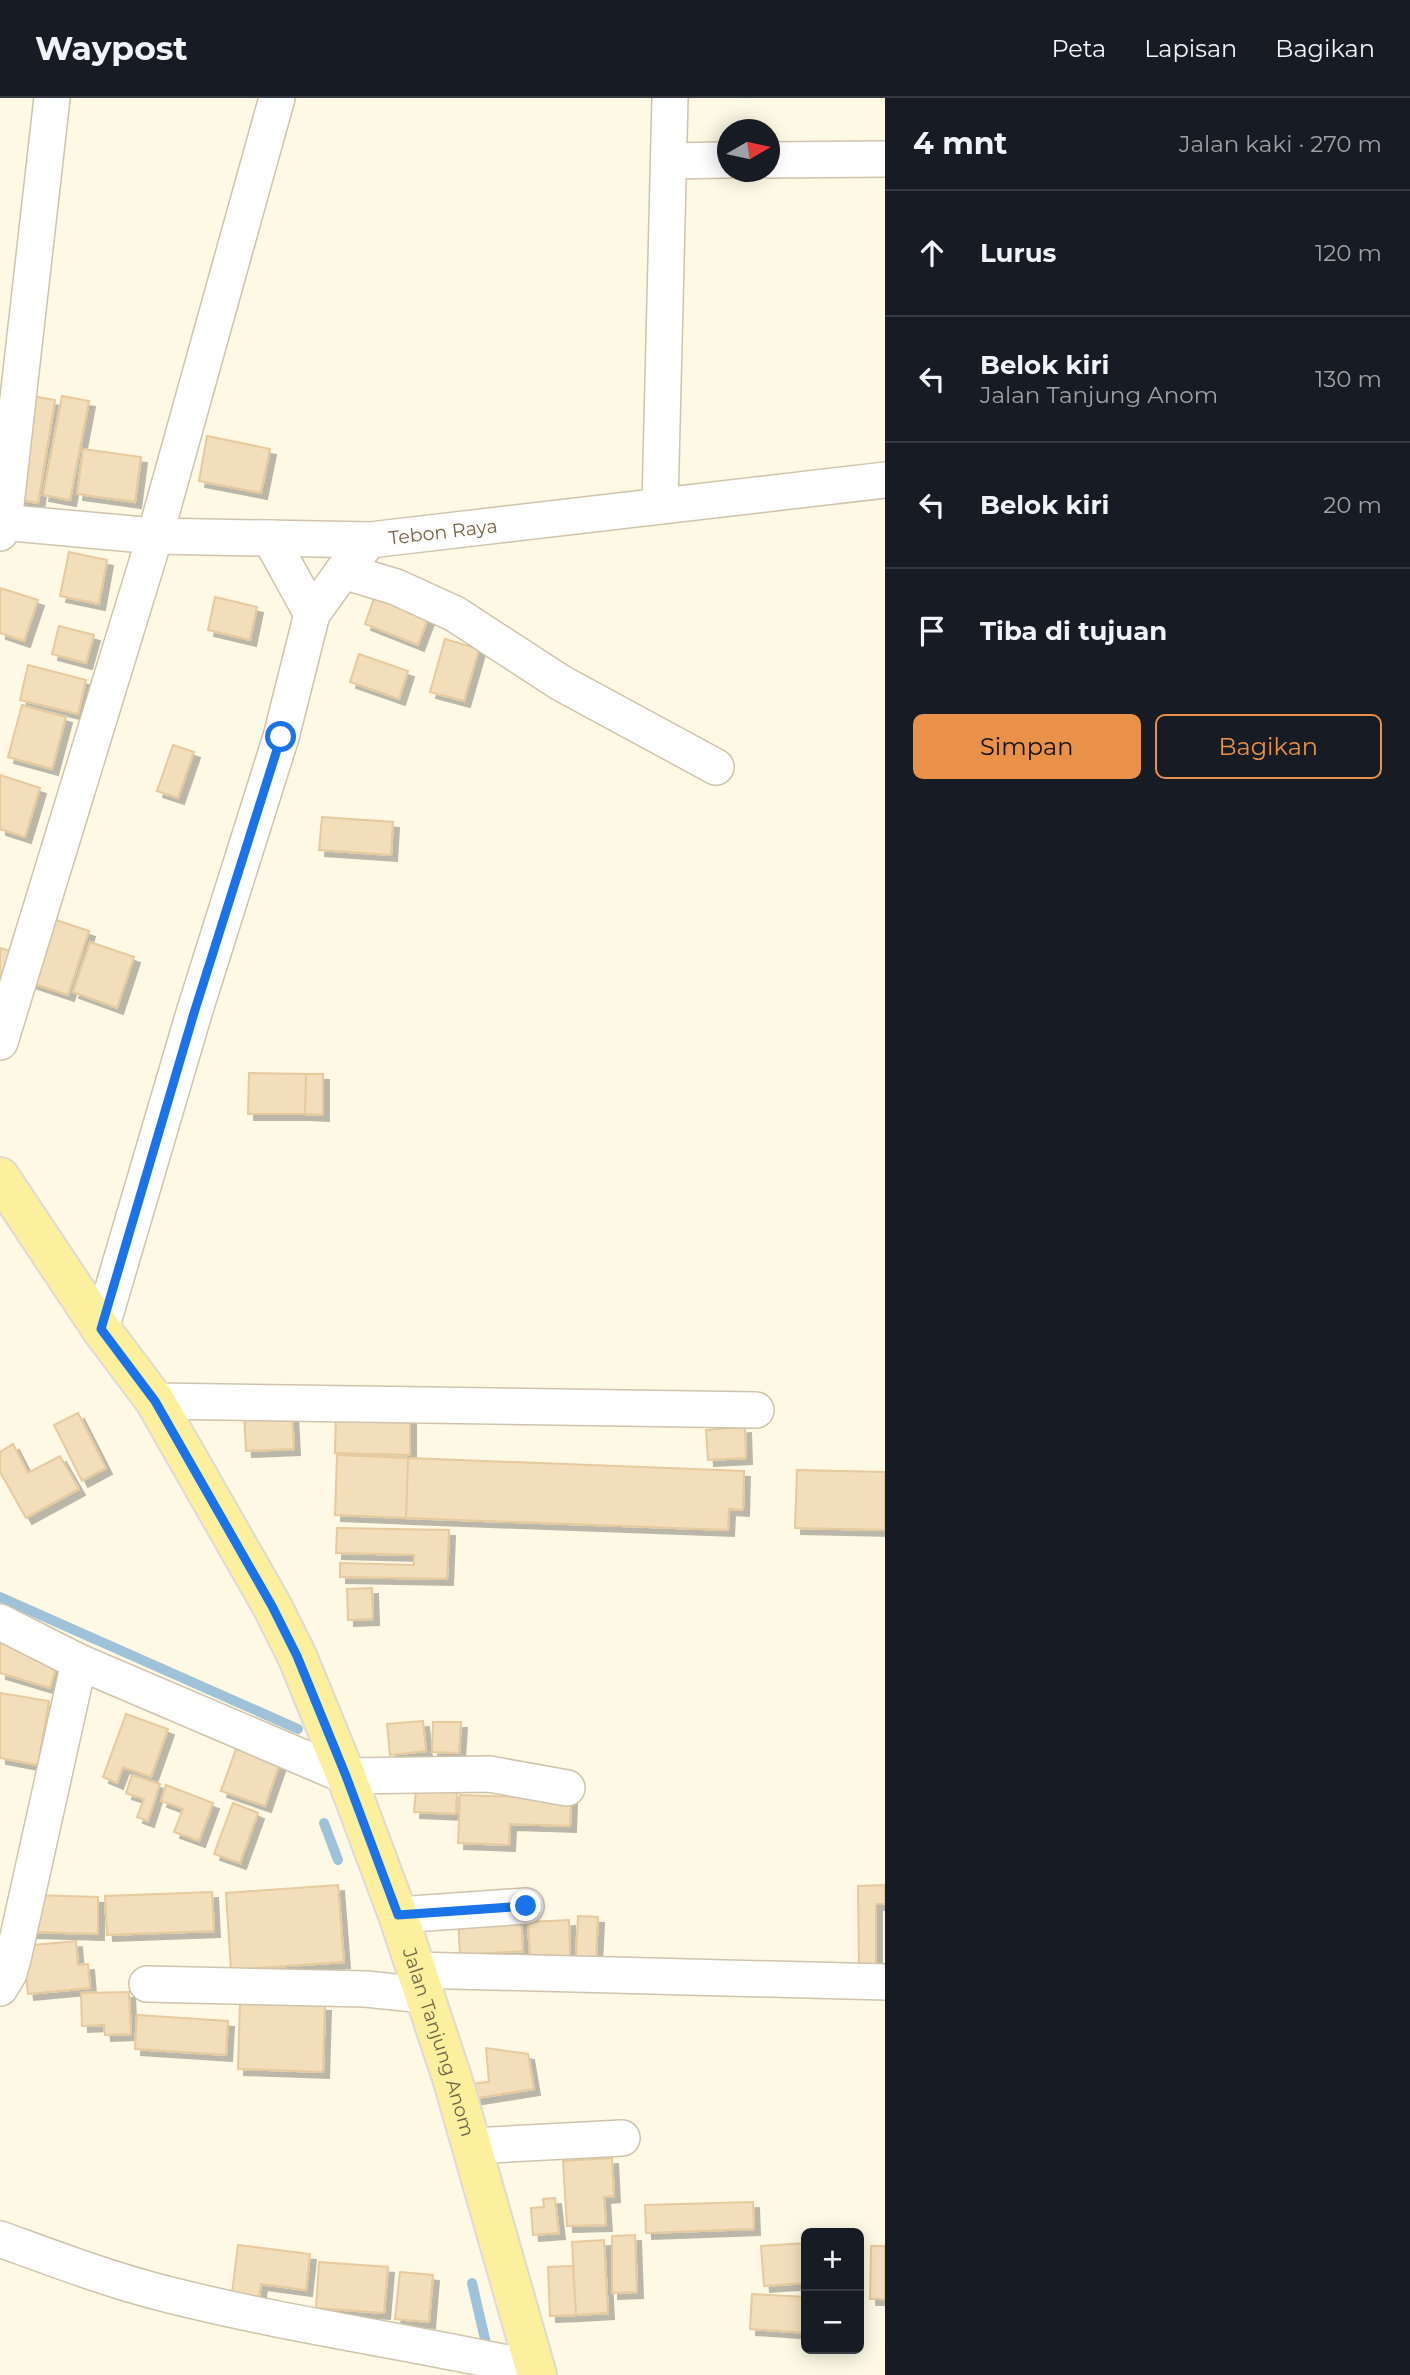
<!DOCTYPE html>
<html lang="id">
<meta charset="utf-8">
<style>
body{margin:0;font-family:Montserrat,sans-serif;background:#242831;color:#f1f3f6}
.controls{position:absolute;right:21px;bottom:21px;display:grid;overflow:hidden;border-radius:10px;box-shadow:0 4px 18px #0003}
.controls button{width:63px;height:63px;display:grid;place-items:center;padding:0;border:0;border-bottom:2px solid #363941;background:#171b24;color:#f1f3f6;font:35px sans-serif}
.compass{position:absolute;left:717px;top:21px;width:63px;height:63px;border-radius:50%;background:#171b24;box-shadow:0 4px 18px #0003;rotate:81deg}
.stop{position:absolute;width:21px;height:21px;margin:-16px;border:5px solid #1a73e8;border-radius:50%;background:#fff}
.stop.end{background:#1a73e8;border-color:#fff;box-shadow:0 2px 7px #0008}
.list{margin:0;padding:0;list-style:none}
h2{display:flex;justify-content:space-between;align-items:center;height:91px;margin:0;padding:0 28px;font-size:30px}
h2 small{font-size:23px;font-weight:400;color:#9ea1a6}
.list li{display:grid;grid-template-columns:46px 1fr auto;gap:21px;align-items:center;box-sizing:border-box;height:126px;padding:0 28px;border-top:2px solid #363941}
.list b{display:block;font-size:26px;white-space:nowrap}
.list p{margin:0;font-size:23px;white-space:nowrap;color:#9ea1a6}
.list em{font-size:23px;font-style:normal;color:#9ea1a6}
.actions{display:flex;gap:14px;padding:21px 28px}
.actions a{flex:1;padding:16px 0;border:2px solid #e99148;border-radius:10px;text-align:center;font-size:24px;color:#e99148}
.actions .main{background:#e99148;color:#111}
.icon{flex:none;width:38px;height:38px;fill:none;stroke:currentColor;stroke-width:2;stroke-linecap:round;stroke-linejoin:round}
.map{position:relative;flex:none;width:885px;height:2277px;overflow:hidden}
header{display:flex;align-items:center;gap:42px;box-sizing:border-box;height:98px;padding:0 35px;background:#171b24;border-bottom:2px solid #363941}
header strong{font-size:33px}
nav{display:flex;gap:38px;margin-inline-start:auto;font-size:24px}
main{display:flex}
aside{flex:1;background:#171b24}
.map>svg:first-child{display:block}
.lines{fill:none;stroke-linecap:round;stroke-linejoin:round}
.stream{stroke:#9fc2d9;stroke-width:10}
.building{fill:#f3debc;stroke:#e6c99c;stroke-width:2;filter:url(#shadow)}
.minor-casing{stroke:#cfc3ab;stroke-width:38}
.major-casing{stroke:#dedad3;stroke-width:42}
.minor{stroke:#fff;stroke-width:35}
.major{stroke:#fcef9d;stroke-width:38}
.route{stroke:#1a73e8;stroke-width:9}
.labels{text-anchor:middle;dominant-baseline:central;stroke-width:6;stroke-linejoin:round;paint-order:stroke}
.street-label{font-size:19px;fill:#766449;stroke:#fffcec}
</style>
<header>
<strong>Waypost</strong>
<nav><a>Peta</a><a>Lapisan</a><a>Bagikan</a></nav>
</header>
<main>
<div class="map">
<svg width="885" height="2277" viewBox="0 0 885 2277">
<defs>
<filter id="shadow"><feDropShadow dx="6" dy="6" stdDeviation="0" flood-color="#0004"/></filter>
</defs>
<rect width="100%" height="100%" fill="#fdf9e5"/>
<g class="lines">
<path class="stream" d="M 0,1499 L 298,1631
M 324,1725 L 338,1762
M 472,2185 L 488,2254"/>
</g>
<path class="building" d="M 26,297 L 55,302 L 38,405 L 9,400 Z
M 62,298 L 89,303 L 70,402 L 43,397 Z
M 207,338 L 270,351 L 261,395 L 199,383 Z
M 83,351 L 141,359 L 135,404 L 77,396 Z
M 69,454 L 107,462 L 99,506 L 60,498 Z
M 0,490 L 38,502 L 24,543 L 0,535 Z
M 377,492 L 431,512 L 418,547 L 365,526 Z
M 215,499 L 257,509 L 250,542 L 208,532 Z
M 59,528 L 94,537 L 86,565 L 52,556 Z
M 445,541 L 479,551 L 464,603 L 430,594 Z
M 359,556 L 408,573 L 399,601 L 350,584 Z
M 28,567 L 86,582 L 78,616 L 20,602 Z
M 22,607 L 66,619 L 52,671 L 8,659 Z
M 173,647 L 194,654 L 178,700 L 157,693 Z
M 0,677 L 40,690 L 25,739 L 0,731 Z
M 322,719 L 393,724 L 391,757 L 319,752 Z
M 50,820 L 89,833 L 68,897 L 29,884 Z
M 90,844 L 134,859 L 117,910 L 73,894 Z
M 0,850 L 11,853 L 0,888 Z
M 249,975 L 306,976 L 305,1016 L 248,1016 Z
M 306,976 L 323,976 L 323,1017 L 305,1016 Z
M 336,1311 L 410,1313 L 410,1357 L 335,1355 Z
M 292,1313 L 294,1351 L 246,1353 L 244,1315 Z
M 78,1315 L 106,1370 L 82,1383 L 54,1327 Z
M 745,1329 L 746,1360 L 708,1362 L 706,1332 Z
M 13,1346 L 28,1375 L 60,1358 L 79,1391 L 26,1420 L 0,1374 L 0,1354 Z
M 337,1357 L 408,1360 L 406,1420 L 335,1417 Z
M 408,1360 L 744,1373 L 743,1412 L 729,1411 L 728,1432 L 406,1420 Z
M 797,1372 L 885,1374 L 885,1432 L 795,1430 Z
M 337,1430 L 449,1432 L 447,1481 L 340,1479 L 340,1465 L 414,1467 L 414,1457 L 336,1455 Z
M 372,1490 L 373,1521 L 348,1522 L 347,1491 Z
M 0,1541 L 60,1557 L 50,1590 L 0,1575 Z
M 0,1595 L 49,1603 L 38,1667 L 0,1660 Z
M 126,1616 L 168,1631 L 151,1679 L 123,1669 L 117,1685 L 103,1679 Z
M 423,1623 L 426,1653 L 390,1657 L 387,1626 Z
M 433,1624 L 461,1624 L 459,1655 L 432,1654 Z
M 240,1640 L 283,1656 L 265,1708 L 221,1693 Z
M 132,1677 L 160,1686 L 148,1723 L 137,1719 L 144,1701 L 126,1695 Z
M 166,1687 L 213,1705 L 199,1743 L 174,1734 L 183,1711 L 161,1703 Z
M 416,1692 L 457,1694 L 456,1716 L 414,1714 Z
M 460,1697 L 571,1701 L 570,1728 L 510,1726 L 509,1747 L 458,1745 Z
M 233,1705 L 258,1715 L 240,1765 L 214,1756 Z
M 338,1787 L 344,1864 L 231,1872 L 226,1795 Z
M 885,1787 L 885,1806 L 876,1806 L 876,1874 L 859,1874 L 858,1788 Z
M 212,1794 L 214,1833 L 107,1837 L 105,1798 Z
M 31,1797 L 98,1799 L 98,1836 L 30,1834 Z
M 521,1818 L 523,1853 L 460,1857 L 458,1821 Z
M 578,1818 L 598,1819 L 596,1860 L 576,1859 Z
M 569,1822 L 570,1859 L 530,1861 L 528,1824 Z
M 76,1843 L 78,1867 L 88,1866 L 90,1890 L 28,1896 L 23,1848 Z
M 129,1894 L 131,1936 L 105,1937 L 104,1927 L 82,1928 L 81,1895 Z
M 240,1905 L 325,1907 L 323,1974 L 238,1971 Z
M 137,1917 L 228,1923 L 226,1957 L 135,1951 Z
M 486,1950 L 528,1956 L 534,1991 L 471,2001 L 471,1986 L 489,1984 Z
M 612,2060 L 614,2098 L 604,2099 L 606,2127 L 567,2128 L 563,2063 Z
M 555,2100 L 559,2135 L 533,2137 L 531,2110 L 544,2109 L 543,2101 Z
M 753,2104 L 754,2131 L 646,2135 L 645,2107 Z
M 635,2137 L 637,2194 L 612,2195 L 612,2138 Z
M 604,2142 L 608,2215 L 576,2217 L 572,2144 Z
M 805,2145 L 806,2185 L 764,2188 L 761,2148 Z
M 238,2147 L 310,2156 L 306,2192 L 261,2186 L 259,2199 L 232,2195 Z
M 871,2148 L 885,2148 L 885,2201 L 870,2201 Z
M 319,2164 L 388,2169 L 384,2215 L 316,2210 Z
M 573,2168 L 576,2217 L 550,2218 L 548,2169 Z
M 400,2174 L 433,2177 L 429,2224 L 395,2221 Z
M 752,2196 L 806,2199 L 806,2235 L 750,2231 Z"/>
<g class="lines">
<defs>
<g id="minor">
<path d="M 769,62 L 885,61"/>
<path d="M 669,63 L 727,62"/>
<path d="M 660,408 L 670,0"/>
<path id="s1" d="M 0,424 L 155,438 L 370,442 L 885,382"/>
<path d="M 0,435 L 4,424 L 52,0"/>
<path d="M 270,440 L 312,516"/>
<path d="M 343,473 L 396,489 L 455,516 L 561,585 L 716,669"/>
<path d="M 0,944 L 155,438 L 277,0"/>
<path d="M 101,1231 L 194,915 L 281,639 L 312,516 L 343,473 L 370,442"/>
<path d="M 155,1303 L 756,1312"/>
<path d="M 0,1524 L 79,1564 L 346,1678 L 489,1676 L 567,1690"/>
<path d="M 398,1817 L 526,1808"/>
<path d="M 416,1872 L 885,1884"/>
<path d="M 147,1886 L 366,1891 L 424,1897"/>
<path d="M 0,1890 L 9,1875 L 13,1861 L 79,1564"/>
<path d="M 472,2048 L 622,2040"/>
<path d="M 0,2141 C 55,2161 110,2182 166,2196 C 288,2227 413,2244 535,2271"/>
</g>
<g id="major">
<path id="s2" d="M 0,1079 L 101,1231 L 155,1303 L 272,1508 L 297,1558 L 346,1678 L 398,1817 L 453,1983 L 537,2277"/>
</g>
</defs>
<use href="#minor" class="minor-casing"/>
<use href="#major" class="major-casing"/>
<use href="#minor" class="minor"/>
<use href="#major" class="major"/>
</g>
<g class="lines">
<path class="route" d="M 281,639 L 194,915 L 101,1231 L 155,1303 L 272,1508 L 297,1558 L 346,1678 L 398,1817 L 526,1808"/>
</g>
<g class="labels">
<g class="street-label">
<text stroke="none"><textPath href="#s1" startOffset="444">Tebon Raya</textPath></text>
<text stroke="none"><textPath href="#s2" startOffset="976">Jalan Tanjung Anom</textPath></text>
</g>
</g>
</svg>
<div class="controls">
<button>+</button>
<button>−</button>
</div>
<svg class="compass" viewBox="-18 -18 36 36"><path d="M0-13l5 13h-10z" fill="#e53935"/><path d="M0 13l5-13h-10z" fill="#9ea1a6"/></svg>
<div class="stop" style="left:281px;top:639px"></div>
<div class="stop end" style="left:526px;top:1808px"></div>
</div>
<aside>
<h2>4 mnt<small>Jalan kaki · 270 m</small></h2>
<ul class="list">
<li><svg class="icon" aria-label="ahead" viewBox="0 0 24 24"><path d="M12 20V5M6 11l6-6 6 6"/></svg><div><b>Lurus</b></div><em>120 m</em></li>
<li><svg class="icon" aria-label="left" viewBox="0 0 24 24"><path d="M17 20v-9H6M10 6l-5 5 5 5"/></svg><div><b>Belok kiri</b><p>Jalan Tanjung Anom</p></div><em>130 m</em></li>
<li><svg class="icon" aria-label="left" viewBox="0 0 24 24"><path d="M17 20v-9H6M10 6l-5 5 5 5"/></svg><div><b>Belok kiri</b></div><em>20 m</em></li>
<li><svg class="icon" aria-label="arrive" viewBox="0 0 24 24"><path d="M6 21V4h12l-3 4 3 4H6"/></svg><div><b>Tiba di tujuan</b></div></li>
</ul>
<div class="actions"><a class="main">Simpan</a><a>Bagikan</a></div>
</aside>
</main>
